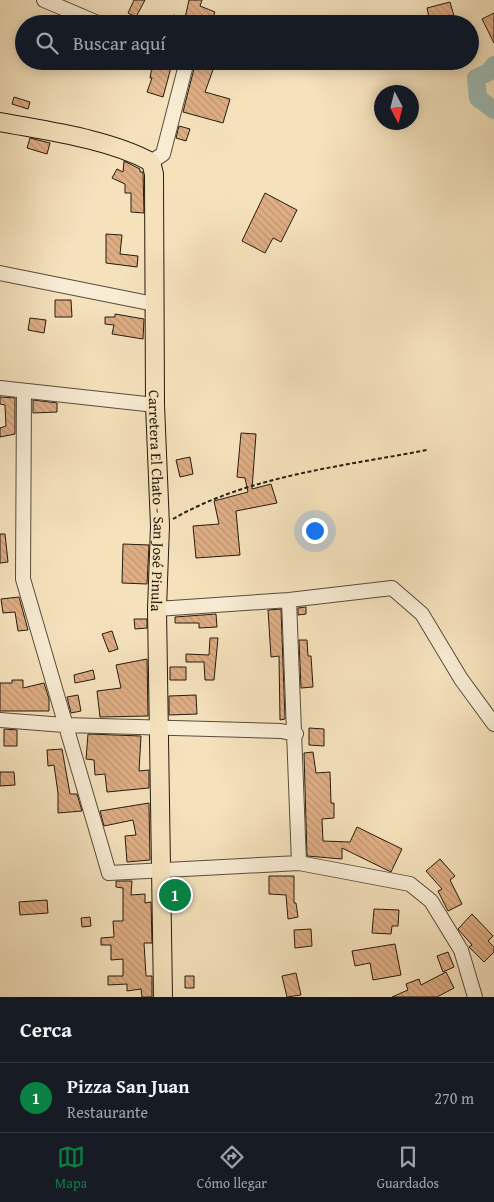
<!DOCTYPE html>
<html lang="es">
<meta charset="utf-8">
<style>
body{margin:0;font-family:"Gentium Book Plus",serif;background:#20242c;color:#f1f3f6}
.compass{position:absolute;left:374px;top:85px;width:45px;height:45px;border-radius:50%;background:#171b24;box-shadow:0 2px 12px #0003;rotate:173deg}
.you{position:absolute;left:314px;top:530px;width:18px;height:18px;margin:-12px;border:4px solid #fff;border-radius:50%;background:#1a73e8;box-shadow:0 0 0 8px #1a73e833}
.badge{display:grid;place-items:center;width:32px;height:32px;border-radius:50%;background:#0b8043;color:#fff;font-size:16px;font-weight:700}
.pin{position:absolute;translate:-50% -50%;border:2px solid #fff;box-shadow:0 1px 5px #0006}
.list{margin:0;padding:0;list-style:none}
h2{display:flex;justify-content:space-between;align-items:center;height:65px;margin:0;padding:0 20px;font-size:21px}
h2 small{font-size:16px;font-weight:400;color:#9ea1a6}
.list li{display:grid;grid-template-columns:32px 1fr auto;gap:15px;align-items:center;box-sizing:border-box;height:70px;padding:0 20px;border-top:1px solid #363941}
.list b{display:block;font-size:19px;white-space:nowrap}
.list p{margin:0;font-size:16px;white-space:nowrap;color:#9ea1a6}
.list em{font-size:16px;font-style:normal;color:#9ea1a6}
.icon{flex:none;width:28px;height:28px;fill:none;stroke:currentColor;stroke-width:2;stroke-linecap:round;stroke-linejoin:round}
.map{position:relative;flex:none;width:494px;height:997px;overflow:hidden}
.search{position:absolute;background:#171b24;box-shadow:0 2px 12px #0003;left:15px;right:15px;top:15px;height:55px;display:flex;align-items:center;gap:12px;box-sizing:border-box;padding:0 18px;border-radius:28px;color:#9ea1a6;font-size:19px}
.sheet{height:135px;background:#171b24}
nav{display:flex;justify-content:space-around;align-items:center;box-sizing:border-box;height:70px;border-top:1px solid #363941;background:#171b24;font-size:14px;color:#9ea1a6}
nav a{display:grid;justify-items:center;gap:2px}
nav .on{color:#0b8043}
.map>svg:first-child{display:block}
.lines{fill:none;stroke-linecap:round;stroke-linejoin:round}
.river{stroke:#9ebcb8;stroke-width:18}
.building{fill:url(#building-back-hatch);stroke:#251b0e}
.minor-casing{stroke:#594d3a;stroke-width:16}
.major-casing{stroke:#251b0e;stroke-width:20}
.path{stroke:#251b0e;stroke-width:2;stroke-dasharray:4 2.5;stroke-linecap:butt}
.minor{stroke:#f8ecd4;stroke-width:14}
.major{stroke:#f5e2bd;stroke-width:18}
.labels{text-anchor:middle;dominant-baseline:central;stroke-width:5;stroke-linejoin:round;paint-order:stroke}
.street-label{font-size:15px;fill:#251b0e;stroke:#f8ecd4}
</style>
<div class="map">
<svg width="494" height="997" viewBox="0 0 494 997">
<defs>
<pattern id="building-back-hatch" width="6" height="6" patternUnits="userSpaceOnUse" patternTransform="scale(1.25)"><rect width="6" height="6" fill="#dfae85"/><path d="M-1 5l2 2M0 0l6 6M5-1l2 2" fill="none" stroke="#bf9572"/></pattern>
</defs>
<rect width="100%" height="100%" fill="#f5e2bd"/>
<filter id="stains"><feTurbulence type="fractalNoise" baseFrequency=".004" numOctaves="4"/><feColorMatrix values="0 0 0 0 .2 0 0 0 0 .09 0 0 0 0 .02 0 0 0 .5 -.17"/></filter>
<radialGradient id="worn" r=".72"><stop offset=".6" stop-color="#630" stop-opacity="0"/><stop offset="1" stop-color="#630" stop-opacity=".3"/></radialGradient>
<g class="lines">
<path class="river" d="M 494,65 L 489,72 L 476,78 L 478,98 L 494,110"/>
</g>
<path class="building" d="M 134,0 L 145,0 L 136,17 L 128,13 Z
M 189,0 L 202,0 L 200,6 L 215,12 L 210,24 L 171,24 L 173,15 L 185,18 Z
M 450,2 L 454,16 L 430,22 L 427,8 Z
M 494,13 L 494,43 L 482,19 Z
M 153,61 L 172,64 L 163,97 L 147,92 L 152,78 L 150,78 Z
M 196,61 L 214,67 L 205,92 L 230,99 L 223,123 L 183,112 Z
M 14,97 L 30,102 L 28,109 L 12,104 Z
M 179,126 L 190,129 L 186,141 L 176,138 Z
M 30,138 L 50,143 L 47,154 L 27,148 Z
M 124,161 L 140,169 L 140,172 L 143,172 L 144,213 L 131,212 L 131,193 L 125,193 L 125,184 L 112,178 L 117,169 L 123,172 Z
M 265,193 L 297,210 L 281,242 L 273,238 L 265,253 L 242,241 Z
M 106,234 L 122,235 L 120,254 L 138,256 L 137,267 L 106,263 Z
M 55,300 L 71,300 L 72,317 L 55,317 Z
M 115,314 L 144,319 L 143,339 L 112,334 L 114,325 L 105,324 L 105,317 L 115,317 Z
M 30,318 L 46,320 L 44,333 L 28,330 Z
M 0,397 L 15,398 L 15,434 L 0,437 L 0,428 L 6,426 L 5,405 L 0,404 Z
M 33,400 L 57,403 L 57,412 L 33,413 Z
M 241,433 L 256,434 L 252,489 L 271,484 L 277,503 L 236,511 L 240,555 L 196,558 L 193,526 L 219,524 L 214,501 L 248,492 L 245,478 L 237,477 Z
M 190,457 L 193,474 L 180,477 L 176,460 Z
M 0,534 L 5,534 L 8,562 L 0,563 Z
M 123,544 L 149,545 L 147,584 L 122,583 Z
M 19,597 L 28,630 L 18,631 L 15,612 L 3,613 L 1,599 Z
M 306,607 L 306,614 L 298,615 L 298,608 Z
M 281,609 L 285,719 L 280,720 L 279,656 L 271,657 L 268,610 Z
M 216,614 L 217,627 L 199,628 L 199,623 L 175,623 L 175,617 Z
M 134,619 L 147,619 L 147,628 L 135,629 Z
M 112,631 L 118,649 L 109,652 L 102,634 Z
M 210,638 L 218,638 L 214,680 L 205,680 L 204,662 L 186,662 L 186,654 L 209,655 Z
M 299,640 L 307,640 L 308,656 L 311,656 L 313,687 L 301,688 Z
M 147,659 L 148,716 L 100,717 L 97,691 L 121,688 L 116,665 Z
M 170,667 L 186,667 L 186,680 L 170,680 Z
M 93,670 L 95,679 L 75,683 L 74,675 Z
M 12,680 L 23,680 L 23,688 L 44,683 L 49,699 L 49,711 L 0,711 L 0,683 L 12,683 Z
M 78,695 L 81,711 L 71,713 L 67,697 Z
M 196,695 L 197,714 L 169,715 L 169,696 Z
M 309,728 L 324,729 L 324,746 L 309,745 Z
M 4,729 L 17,730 L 17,746 L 4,746 Z
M 88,734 L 141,736 L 139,771 L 149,770 L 149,788 L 107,792 L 105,774 L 95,775 L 94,760 L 86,759 Z
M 62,749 L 70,794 L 77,794 L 82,811 L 58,813 L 58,793 L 54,765 L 48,766 L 47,750 Z
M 313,752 L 316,773 L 330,772 L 331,803 L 334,803 L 334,818 L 322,819 L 323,841 L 350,842 L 357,827 L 402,849 L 391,872 L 342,848 L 342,859 L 307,856 L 304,753 Z
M 0,772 L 14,772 L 15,785 L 0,786 Z
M 149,803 L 150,860 L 127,862 L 125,836 L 136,835 L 133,820 L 104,826 L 100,811 Z
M 440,859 L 455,876 L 450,880 L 462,904 L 448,911 L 438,891 L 442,889 L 426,871 Z
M 269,876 L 294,876 L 294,903 L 296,903 L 298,917 L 288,919 L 286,895 L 269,894 Z
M 116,881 L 132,881 L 131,895 L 145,894 L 145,903 L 151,902 L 152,943 L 144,943 L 146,976 L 152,976 L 152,997 L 142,997 L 141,989 L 127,991 L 127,984 L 108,985 L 108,976 L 123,976 L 123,959 L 111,960 L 111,945 L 101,945 L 101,938 L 114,937 L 113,921 L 123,921 L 123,888 L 116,887 Z
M 47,900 L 48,913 L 20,915 L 19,902 Z
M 374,909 L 399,910 L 398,926 L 392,926 L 391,934 L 372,933 Z
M 472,914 L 493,936 L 488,941 L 494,947 L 494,952 L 484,962 L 469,947 L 472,945 L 458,929 Z
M 90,917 L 91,926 L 82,927 L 81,918 Z
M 311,929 L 312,946 L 295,948 L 294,930 Z
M 395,944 L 401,975 L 373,980 L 370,963 L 355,966 L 352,951 Z
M 448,952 L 454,967 L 443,972 L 437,956 Z
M 446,972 L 454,988 L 437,997 L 392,997 L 408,990 L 406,984 L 419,979 L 421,985 Z
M 296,973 L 301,995 L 287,997 L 282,976 Z
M 185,976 L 194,976 L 194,988 L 185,988 Z"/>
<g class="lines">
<defs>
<path id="minor" d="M 44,0 L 100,24
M 151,162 L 163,154 L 187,61
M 0,273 L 154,304
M 0,388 L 155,405
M 24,391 L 23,579 L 109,873 L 299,863 L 410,884 L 431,901 L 461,950 L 475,997
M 289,600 L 299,863
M 157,609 L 289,600 L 392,588 L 422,614 L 461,679 L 494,724
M 0,720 L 64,725 L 281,731 L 296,734"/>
<g id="major">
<path id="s1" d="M 0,122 C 47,131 109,139 151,162 L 154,174 L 155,405 L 160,526 L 157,609 L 163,997"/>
</g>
</defs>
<use href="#minor" class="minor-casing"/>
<use href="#major" class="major-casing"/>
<path class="path" d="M 173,519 C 247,476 344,466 427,450"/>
<use href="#minor" class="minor"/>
<use href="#major" class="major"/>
</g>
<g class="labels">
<g class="street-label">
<text stroke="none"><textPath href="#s1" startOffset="496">Carretera El Chato - San José Pinula</textPath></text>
</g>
</g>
<rect width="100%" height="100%" filter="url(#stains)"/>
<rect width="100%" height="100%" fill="url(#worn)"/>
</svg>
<svg class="compass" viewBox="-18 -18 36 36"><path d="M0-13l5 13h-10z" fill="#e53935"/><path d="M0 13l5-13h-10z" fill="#9ea1a6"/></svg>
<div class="you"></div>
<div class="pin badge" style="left:175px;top:895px">1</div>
<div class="search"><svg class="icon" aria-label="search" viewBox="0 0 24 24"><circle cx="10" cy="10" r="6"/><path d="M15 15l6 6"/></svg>Buscar aquí</div>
</div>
<section class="sheet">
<h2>Cerca<small></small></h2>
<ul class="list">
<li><span class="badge">1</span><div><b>Pizza San Juan</b><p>Restaurante</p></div><em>270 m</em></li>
</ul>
</section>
<nav>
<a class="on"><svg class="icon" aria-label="map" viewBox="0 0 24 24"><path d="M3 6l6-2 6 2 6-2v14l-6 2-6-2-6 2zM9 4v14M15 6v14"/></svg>Mapa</a>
<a><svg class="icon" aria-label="directions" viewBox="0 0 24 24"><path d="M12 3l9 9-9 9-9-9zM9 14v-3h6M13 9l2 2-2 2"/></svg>Cómo llegar</a>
<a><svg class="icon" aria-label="saved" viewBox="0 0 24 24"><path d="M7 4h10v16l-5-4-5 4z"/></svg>Guardados</a>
</nav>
